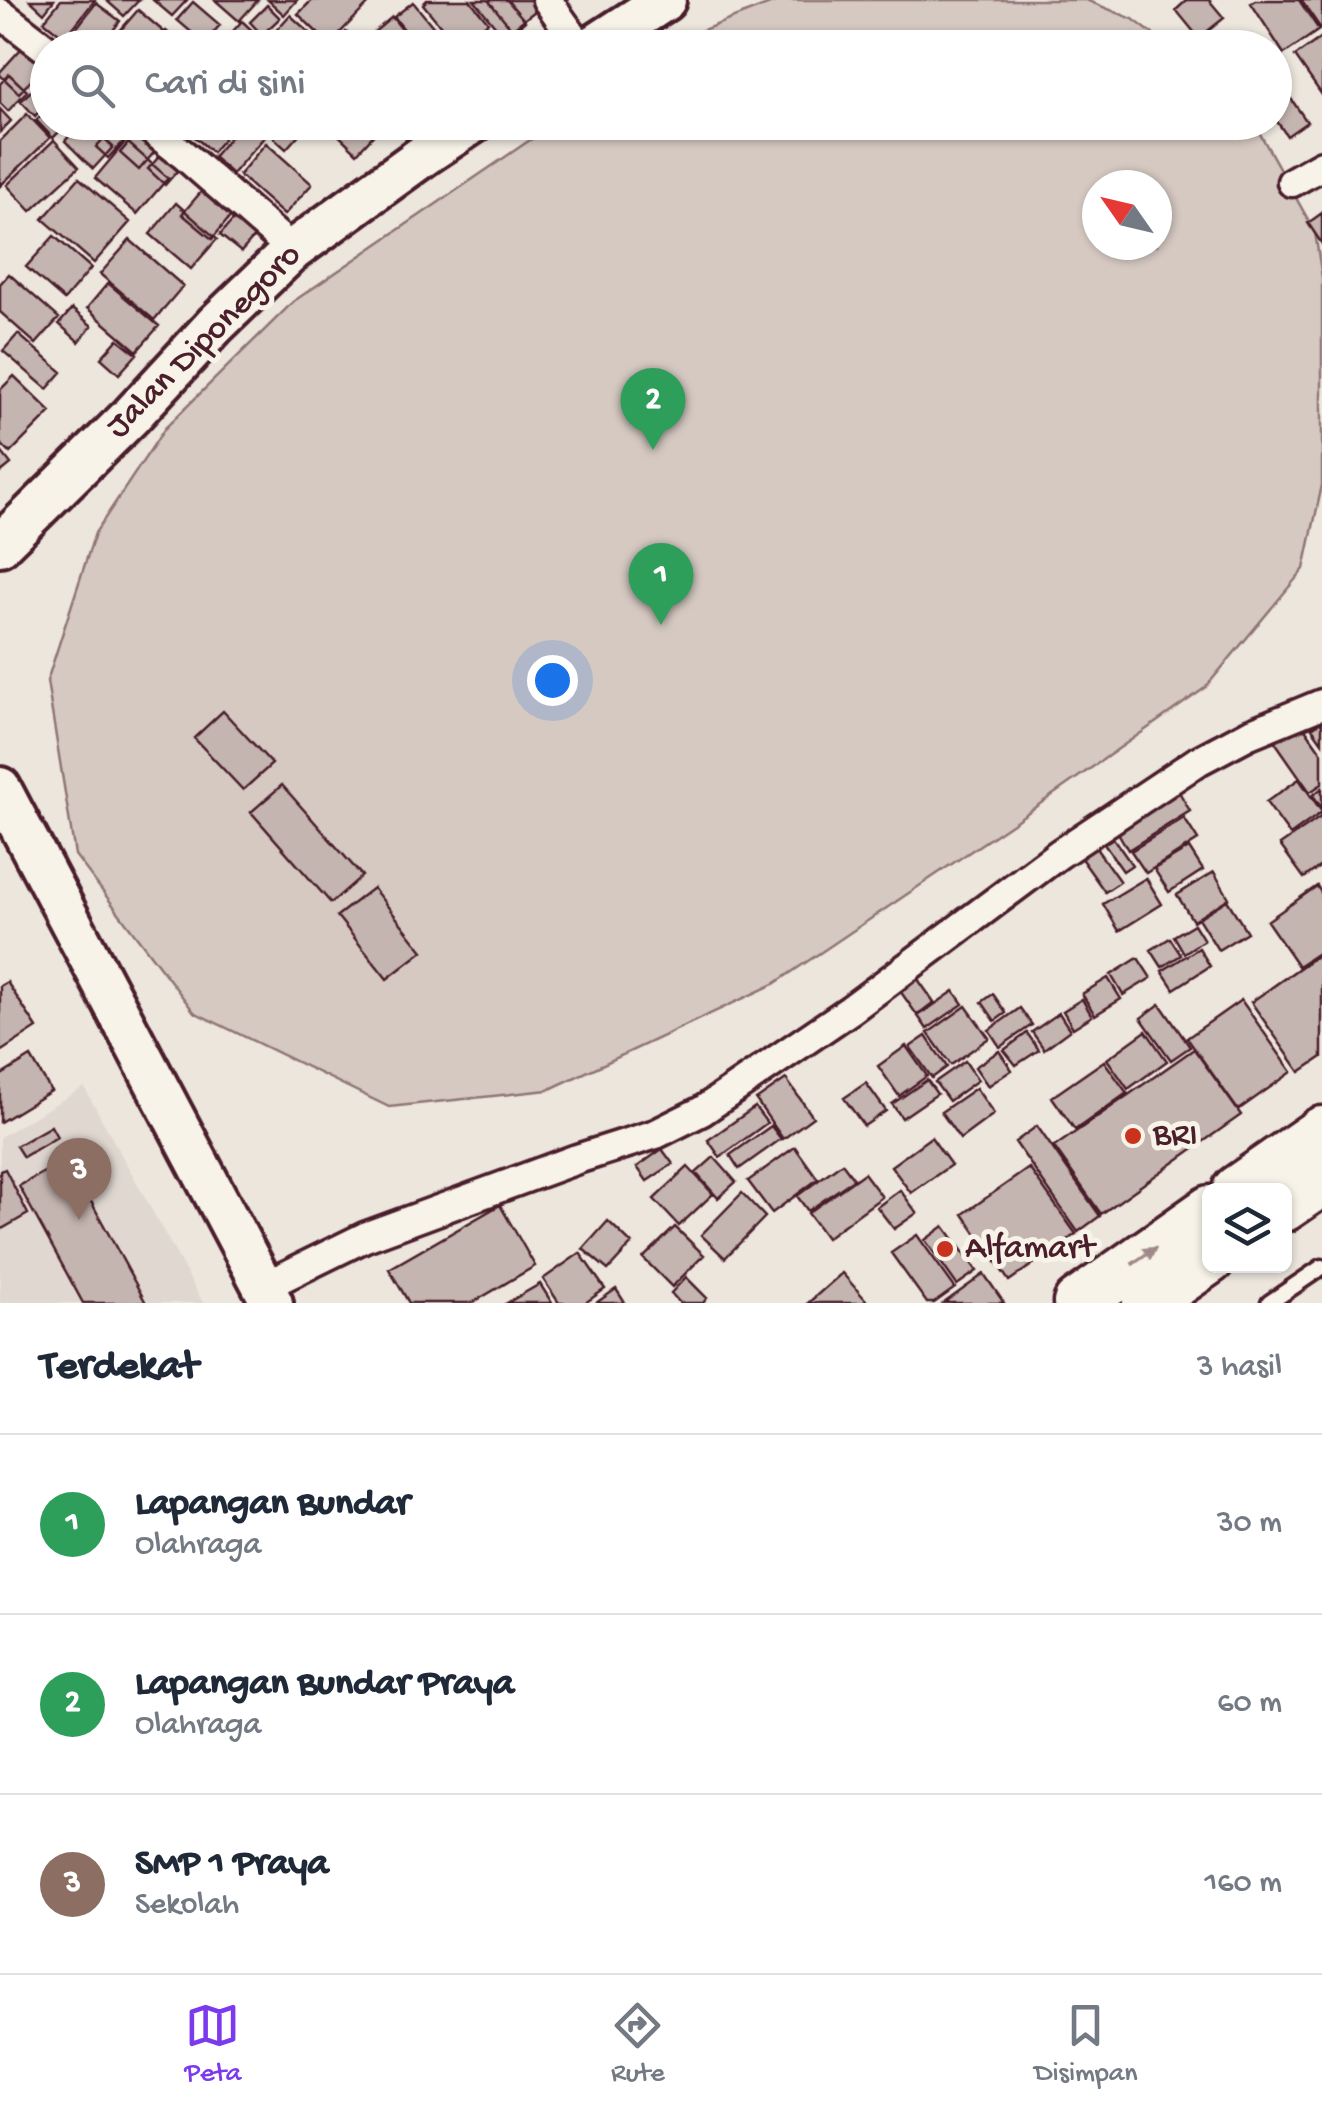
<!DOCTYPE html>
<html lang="id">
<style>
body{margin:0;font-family:"Gochi Hand",sans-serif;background:#f6f6f7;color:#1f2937}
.controls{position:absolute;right:30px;bottom:30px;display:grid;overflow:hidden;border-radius:15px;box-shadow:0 2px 8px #0004}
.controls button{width:90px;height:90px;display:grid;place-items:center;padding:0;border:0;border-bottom:2px solid #e0e1e3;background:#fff;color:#1f2937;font:50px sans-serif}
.compass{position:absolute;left:1082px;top:170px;width:90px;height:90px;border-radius:50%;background:#fff;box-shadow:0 2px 8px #0004;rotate:304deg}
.you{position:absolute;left:552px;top:680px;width:35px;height:35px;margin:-25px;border:8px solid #fff;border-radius:50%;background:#1a73e8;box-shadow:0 0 0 15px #1a73e833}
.badge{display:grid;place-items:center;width:65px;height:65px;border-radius:50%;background:#7c3aed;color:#fff;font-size:32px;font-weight:700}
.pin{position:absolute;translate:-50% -82px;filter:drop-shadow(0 2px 5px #0008)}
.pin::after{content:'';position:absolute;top:52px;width:35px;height:30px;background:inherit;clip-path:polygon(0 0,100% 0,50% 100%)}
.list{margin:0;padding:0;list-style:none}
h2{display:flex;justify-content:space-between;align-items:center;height:130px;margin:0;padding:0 40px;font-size:42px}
h2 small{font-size:32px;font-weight:400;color:#747a83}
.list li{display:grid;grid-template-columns:65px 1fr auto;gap:30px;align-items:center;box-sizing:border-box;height:180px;padding:0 40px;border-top:2px solid #e0e1e3}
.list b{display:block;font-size:38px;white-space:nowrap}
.list p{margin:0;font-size:32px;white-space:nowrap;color:#747a83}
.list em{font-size:32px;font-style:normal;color:#747a83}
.icon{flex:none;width:55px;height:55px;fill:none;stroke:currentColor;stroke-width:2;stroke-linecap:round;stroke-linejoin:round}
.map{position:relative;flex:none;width:1322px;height:1303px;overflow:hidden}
.search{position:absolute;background:#fff;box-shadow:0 2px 8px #0004;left:30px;right:30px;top:30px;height:110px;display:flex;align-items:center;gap:25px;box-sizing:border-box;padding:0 35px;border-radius:55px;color:#747a83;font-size:38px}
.sheet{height:670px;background:#fff}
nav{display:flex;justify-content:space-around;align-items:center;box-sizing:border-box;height:140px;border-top:2px solid #e0e1e3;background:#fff;font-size:28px;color:#747a83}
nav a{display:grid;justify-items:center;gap:5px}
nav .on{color:#7c3aed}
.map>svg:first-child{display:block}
.built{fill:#e0d7d0}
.green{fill:#d5c9c2;stroke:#907476;stroke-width:2.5;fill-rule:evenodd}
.building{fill:#c4b5b0;stroke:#4a1f2b;stroke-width:2.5}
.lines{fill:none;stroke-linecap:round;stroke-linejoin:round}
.service-casing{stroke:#4a1f2b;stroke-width:21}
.minor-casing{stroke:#4a1f2b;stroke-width:35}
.secondary-casing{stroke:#4a1f2b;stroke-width:48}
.trunk-casing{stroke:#4a1f2b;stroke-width:55}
.service{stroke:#f7f3e8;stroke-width:14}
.minor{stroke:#f7f3e8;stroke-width:28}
.secondary{stroke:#f7f3e8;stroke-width:40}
.trunk{stroke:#f7f3e8;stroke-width:48}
.oneway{fill:#a0898a}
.poi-dot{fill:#c8321e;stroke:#f7f3e8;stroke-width:4}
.labels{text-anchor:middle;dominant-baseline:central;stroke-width:10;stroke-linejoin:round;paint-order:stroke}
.street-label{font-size:35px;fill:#4a1f2b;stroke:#f7f3e8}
.poi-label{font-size:35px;fill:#4a1f2b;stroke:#f7f3e8;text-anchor:start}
</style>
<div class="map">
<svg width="1322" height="1303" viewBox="0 0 1322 1303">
<rect width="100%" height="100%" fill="#ece6dd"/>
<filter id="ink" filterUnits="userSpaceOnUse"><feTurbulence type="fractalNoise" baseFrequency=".01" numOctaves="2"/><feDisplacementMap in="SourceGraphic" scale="20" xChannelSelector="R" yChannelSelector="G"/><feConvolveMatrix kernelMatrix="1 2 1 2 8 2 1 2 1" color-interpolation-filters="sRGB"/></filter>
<g filter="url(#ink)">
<path class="built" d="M 84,1087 L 203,1303 L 0,1303 L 0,1137 Z"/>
<path class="green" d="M 780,0 L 1086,0 L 1133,19 L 1170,47 L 668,47 L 680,39 Z
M 555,123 L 1254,123 L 1315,232 L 1322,278 L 1322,485 L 1304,569 L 1205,688 L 1017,820 L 774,984 L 548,1090 L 389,1107 L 194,1012 L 75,855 L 47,681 L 95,533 L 165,428 L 294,301 ZM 1097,185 L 1157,185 L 1157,245 L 1097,245 Z"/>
<path class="building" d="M 30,0 L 54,0 L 44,13 Z
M 61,0 L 95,0 L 65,38 L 44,21 Z
M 106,0 L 139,0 L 124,16 Z
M 153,0 L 187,0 L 172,16 Z
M 215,0 L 258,0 L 239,21 Z
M 268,0 L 297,0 L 284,15 Z
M 312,0 L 372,0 L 329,44 L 298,14 Z
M 427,0 L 470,0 L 488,22 L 458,47 L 423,4 Z
M 474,0 L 507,0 L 525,21 L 505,38 Z
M 488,0 L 541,0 L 544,4 L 512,29 Z
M 1187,0 L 1209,0 L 1224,18 L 1199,38 L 1176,10 Z
M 1255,0 L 1299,0 L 1319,30 L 1284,54 L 1251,3 Z
M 1301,0 L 1322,0 L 1322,29 L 1321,29 Z
M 193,2 L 220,25 L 204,43 L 177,20 Z
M 413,2 L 444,40 L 434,48 L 419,48 L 394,17 Z
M 96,3 L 120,21 L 100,48 L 80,48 L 68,39 Z
M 267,5 L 280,18 L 262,35 L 250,22 Z
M 138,10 L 164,32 L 150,48 L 105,48 Z
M 290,15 L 322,44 L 319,48 L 285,48 L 272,35 Z
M 392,17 L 417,48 L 385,48 L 373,33 Z
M 242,21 L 260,38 L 251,48 L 218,48 Z
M 166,31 L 184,48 L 151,48 Z
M 346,32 L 364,48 L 332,48 Z
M 269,36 L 281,48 L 259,48 Z
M 1322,37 L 1322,95 L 1295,56 Z
M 30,39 L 48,62 L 19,93 L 0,75 L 0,72 Z
M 1274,63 L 1289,82 L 1274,93 Z
M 9,74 L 27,91 L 8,111 L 0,103 L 0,84 Z
M 48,74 L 48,103 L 35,116 L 21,101 Z
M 1287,93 L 1307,122 L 1287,136 L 1274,117 L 1274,101 Z
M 0,109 L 11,121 L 0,132 Z
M 48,109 L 48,122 L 69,122 L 53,138 L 36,120 Z
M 27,114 L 50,138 L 0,186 L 0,141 Z
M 82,122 L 119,122 L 102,140 Z
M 82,122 L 87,122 L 113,147 L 93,169 L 65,141 Z
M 119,122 L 135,122 L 138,126 L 108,158 L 96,147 Z
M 195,122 L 238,122 L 212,152 L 188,131 Z
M 243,122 L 252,122 L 266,135 L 232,174 L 213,157 Z
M 261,122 L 282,122 L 273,133 Z
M 287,122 L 310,122 L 286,149 L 274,138 Z
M 325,122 L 370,122 L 378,130 L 357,153 Z
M 143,126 L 162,143 L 139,170 L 120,153 Z
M 54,140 L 79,167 L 31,211 L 7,185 Z
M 126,141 L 168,178 L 137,214 L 95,178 Z
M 266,143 L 312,184 L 284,215 L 239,175 Z
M 167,148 L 184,163 L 165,185 L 148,169 Z
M 79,178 L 130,222 L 94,263 L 43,219 Z
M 207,185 L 236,210 L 212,239 L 182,214 Z
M 176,203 L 217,239 L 191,269 L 150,234 Z
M 242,210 L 262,228 L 241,252 L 220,235 Z
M 1322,213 L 1322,244 L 1308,223 Z
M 54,236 L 91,268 L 64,300 L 26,267 Z
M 130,240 L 183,286 L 154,320 L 100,274 Z
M 9,274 L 59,318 L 36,344 L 0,312 L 0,284 Z
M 108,283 L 159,326 L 137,351 L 87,308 Z
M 72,309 L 92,326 L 79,342 L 59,324 Z
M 18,334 L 62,372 L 47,389 L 3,351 Z
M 118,339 L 137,354 L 119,374 L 101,358 Z
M 14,376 L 51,412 L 10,453 L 0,443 L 0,390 Z
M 0,450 L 11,464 L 0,473 Z
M 223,711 L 272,764 L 243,790 L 194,738 Z
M 1297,717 L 1322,753 L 1322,784 L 1310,792 L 1271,736 Z
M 1322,721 L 1322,742 L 1312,728 Z
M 1299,779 L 1322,812 L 1290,835 L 1266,802 Z
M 282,785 L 362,876 L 331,903 L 251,812 Z
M 1322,788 L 1322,809 L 1313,795 Z
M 1178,790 L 1190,811 L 1128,850 L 1116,829 Z
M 1322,816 L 1322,865 L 1304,878 L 1280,845 Z
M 1184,818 L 1198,840 L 1146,873 L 1131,851 Z
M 1113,838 L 1132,865 L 1123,871 L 1104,844 Z
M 1093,844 L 1120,882 L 1105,892 L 1078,854 Z
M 1189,848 L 1203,870 L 1169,892 L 1154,869 Z
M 1214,872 L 1229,898 L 1193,921 L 1177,895 Z
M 1146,878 L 1162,904 L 1119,931 L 1103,904 Z
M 1317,886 L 1322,894 L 1322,950 L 1298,966 L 1267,921 Z
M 373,888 L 423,951 L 387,979 L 337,916 Z
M 1227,900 L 1247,932 L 1218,950 L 1198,918 Z
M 1194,924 L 1204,940 L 1184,953 L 1174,936 Z
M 1170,938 L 1181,955 L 1162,967 L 1151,950 Z
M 1199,948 L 1210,966 L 1174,989 L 1162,971 Z
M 1322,952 L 1322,1057 L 1300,1072 L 1251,1002 Z
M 1138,958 L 1151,978 L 1123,995 L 1111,975 Z
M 915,975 L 934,1002 L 917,1015 L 898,988 Z
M 1108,978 L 1121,999 L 1095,1015 L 1082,994 Z
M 7,982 L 37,1028 L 0,1052 L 0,986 Z
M 954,991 L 963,1004 L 927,1029 L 918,1016 Z
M 993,994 L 1006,1013 L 995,1021 L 982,1002 Z
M 1082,999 L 1092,1016 L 1073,1028 L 1063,1011 Z
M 1241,1000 L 1292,1072 L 1238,1110 L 1187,1038 Z
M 1160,1004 L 1190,1047 L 1171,1060 L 1141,1018 Z
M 966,1006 L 989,1038 L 951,1065 L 928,1033 Z
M 1020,1008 L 1032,1025 L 1000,1047 L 989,1030 Z
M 1059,1013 L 1070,1030 L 1044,1049 L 1032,1032 Z
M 1146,1031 L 1167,1061 L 1128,1089 L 1107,1059 Z
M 1027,1033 L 1039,1050 L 1016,1065 L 1004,1050 Z
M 926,1036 L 947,1067 L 932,1078 L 910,1047 Z
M 906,1046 L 927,1076 L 899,1096 L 878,1066 Z
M 1194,1049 L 1241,1115 L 1101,1214 L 1054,1147 Z
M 999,1051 L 1012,1070 L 988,1086 L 975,1067 Z
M 31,1057 L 51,1091 L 0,1122 L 0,1076 Z
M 965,1061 L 978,1080 L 949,1101 L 935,1082 Z
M 1104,1061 L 1127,1093 L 1075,1130 L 1052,1097 Z
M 786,1079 L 813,1117 L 783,1139 L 756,1100 Z
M 927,1080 L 937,1094 L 902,1118 L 892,1104 Z
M 866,1083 L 886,1111 L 864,1126 L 844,1098 Z
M 976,1088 L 994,1114 L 960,1139 L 941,1112 Z
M 755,1107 L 767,1123 L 720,1157 L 708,1140 Z
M 51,1126 L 57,1137 L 23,1157 L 16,1146 Z
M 771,1126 L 781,1139 L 739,1169 L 730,1155 Z
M 1037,1126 L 1100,1216 L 1078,1232 L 1015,1142 Z
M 931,1137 L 951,1165 L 911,1193 L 891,1166 Z
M 795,1147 L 818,1179 L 772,1213 L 748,1181 Z
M 662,1149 L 673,1164 L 647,1181 L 637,1167 Z
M 714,1157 L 736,1182 L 718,1198 L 696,1173 Z
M 68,1159 L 146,1303 L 83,1303 L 19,1186 Z
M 842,1163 L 854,1179 L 808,1211 L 797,1196 Z
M 688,1167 L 713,1194 L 679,1226 L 654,1199 Z
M 1029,1168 L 1076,1234 L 1009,1281 L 963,1214 Z
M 5,1169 L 28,1214 L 0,1230 L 0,1171 Z
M 864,1173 L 882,1197 L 826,1238 L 808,1213 Z
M 900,1190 L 917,1213 L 894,1229 L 877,1207 Z
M 742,1193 L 765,1217 L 725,1258 L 701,1235 Z
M 500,1205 L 535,1266 L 472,1303 L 409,1303 L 389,1269 Z
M 608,1221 L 632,1244 L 608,1270 L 583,1249 Z
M 944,1226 L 977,1271 L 957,1285 L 925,1240 Z
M 675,1227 L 704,1255 L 672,1287 L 643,1258 Z
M 917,1235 L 955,1288 L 934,1303 L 927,1303 L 891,1253 Z
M 580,1253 L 605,1289 L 585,1303 L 559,1303 L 543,1279 Z
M 842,1273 L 866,1300 L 864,1303 L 808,1303 Z
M 984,1274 L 1004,1303 L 944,1303 Z
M 686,1277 L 707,1298 L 703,1303 L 680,1303 L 671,1293 Z
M 540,1284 L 552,1303 L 507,1303 Z
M 616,1289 L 625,1303 L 596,1303 Z"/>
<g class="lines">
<defs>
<path id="service" d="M 1269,1303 L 1322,1267"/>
<path id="minor" d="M 547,0 L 581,48
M 0,13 L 48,50
M 142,122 L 184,155 L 293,250
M 1292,182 L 1322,165
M 263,1287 L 365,1237 L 577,1159 L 656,1134 L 702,1111 L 850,1010 L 1059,854 L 1198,761 L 1249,734 L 1322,704"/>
<path id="secondary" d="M 591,48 L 665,0
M 0,545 L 131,416 L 215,325 L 293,250 L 424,155 L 474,122
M 0,788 L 272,1303"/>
<path id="trunk" d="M 1237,1190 L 1322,1131
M 1284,1207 L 1322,1181
M 1078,1303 L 1210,1210
M 1147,1303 L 1210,1259"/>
</defs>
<use href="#service" class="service-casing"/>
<use href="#minor" class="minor-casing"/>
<use href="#secondary" class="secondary-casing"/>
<use href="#trunk" class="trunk-casing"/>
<use href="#service" class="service"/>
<use href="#minor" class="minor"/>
<use href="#secondary" class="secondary"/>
<use href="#trunk" class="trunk"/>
</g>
<defs><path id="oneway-solid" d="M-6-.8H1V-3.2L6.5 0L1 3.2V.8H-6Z" transform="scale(2.5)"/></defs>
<use class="oneway" href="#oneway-solid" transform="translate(1144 1256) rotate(-35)"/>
</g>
<g class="poi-dot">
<circle cx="1133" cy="1136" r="10"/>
<circle cx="945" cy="1249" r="10"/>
</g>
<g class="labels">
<g class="street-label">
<text transform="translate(205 342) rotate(-45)">Jalan Diponegoro</text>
</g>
<g class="poi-label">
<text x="1153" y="1136">BRI</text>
<text x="965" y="1249">Alfamart</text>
</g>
</g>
</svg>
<div class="controls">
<button><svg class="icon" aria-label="layers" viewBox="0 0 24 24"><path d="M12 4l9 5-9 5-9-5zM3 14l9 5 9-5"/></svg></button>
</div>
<svg class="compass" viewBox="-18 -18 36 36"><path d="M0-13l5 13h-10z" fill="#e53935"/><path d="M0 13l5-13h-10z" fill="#747a83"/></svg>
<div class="you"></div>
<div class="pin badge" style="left:661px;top:625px;background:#2e9e5b">1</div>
<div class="pin badge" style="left:653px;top:450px;background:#2e9e5b">2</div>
<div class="pin badge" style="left:79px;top:1220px;background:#8d6e63">3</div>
<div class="search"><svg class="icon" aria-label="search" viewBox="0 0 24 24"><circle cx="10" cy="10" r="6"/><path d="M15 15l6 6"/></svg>Cari di sini</div>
</div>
<section class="sheet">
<h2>Terdekat<small>3 hasil</small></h2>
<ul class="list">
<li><span class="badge" style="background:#2e9e5b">1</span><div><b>Lapangan Bundar</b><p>Olahraga</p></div><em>30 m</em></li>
<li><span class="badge" style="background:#2e9e5b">2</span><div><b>Lapangan Bundar Praya</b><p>Olahraga</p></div><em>60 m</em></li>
<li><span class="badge" style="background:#8d6e63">3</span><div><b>SMP 1 Praya</b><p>Sekolah</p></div><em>160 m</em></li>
</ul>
</section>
<nav>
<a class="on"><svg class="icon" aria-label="map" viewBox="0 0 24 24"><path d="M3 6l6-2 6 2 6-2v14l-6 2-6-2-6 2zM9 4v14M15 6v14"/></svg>Peta</a>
<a><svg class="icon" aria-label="directions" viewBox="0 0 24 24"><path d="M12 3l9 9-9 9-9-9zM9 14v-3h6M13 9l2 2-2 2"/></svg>Rute</a>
<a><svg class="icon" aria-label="saved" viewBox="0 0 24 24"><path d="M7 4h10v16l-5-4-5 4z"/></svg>Disimpan</a>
</nav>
